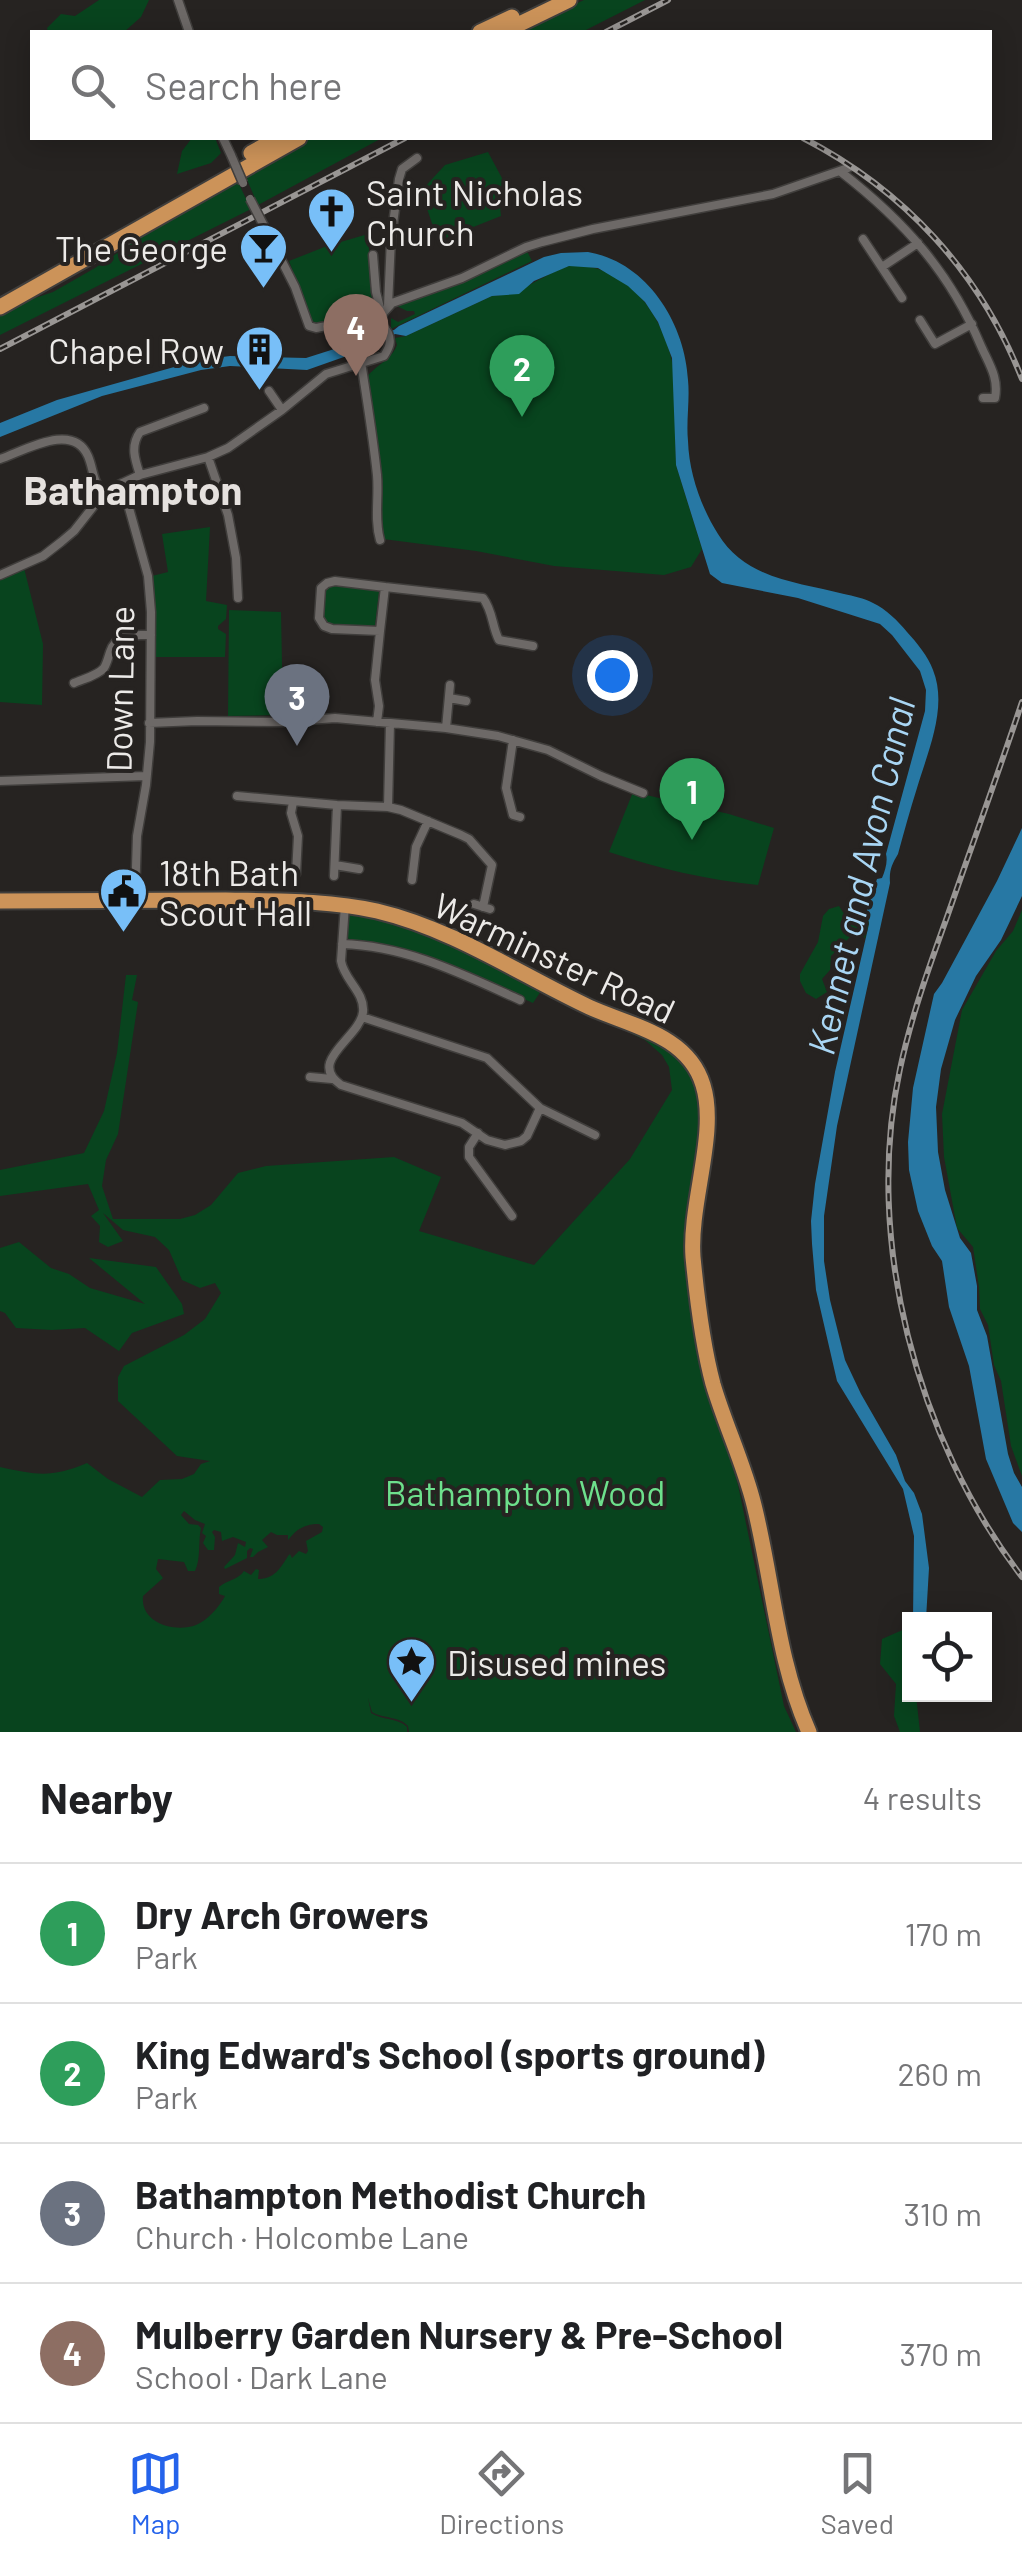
<!DOCTYPE html>
<meta charset="utf-8">
<style>
body{margin:0;font-family:Barlow,sans-serif;background:#f6f6f6;color:#202124}
.controls{position:absolute;right:30px;bottom:30px;display:grid;overflow:hidden;border-radius:0px;box-shadow:0 5px 25px #0003}
.controls button{width:90px;height:90px;display:grid;place-items:center;padding:0;border:0;border-bottom:2px solid #e0e0e0;background:#fff;color:#202124;font:50px sans-serif}
.you{position:absolute;left:612px;top:675px;width:35px;height:35px;margin:-25px;border:8px solid #fff;border-radius:50%;background:#1a73e8;box-shadow:0 0 0 15px #1a73e833}
.badge{display:grid;place-items:center;width:65px;height:65px;border-radius:50%;background:#2563eb;color:#fff;font-size:32px;font-weight:700}
.pin{position:absolute;translate:-50% -82px;filter:drop-shadow(0 2px 5px #0008)}
.pin::after{content:'';position:absolute;top:52px;width:35px;height:30px;background:inherit;clip-path:polygon(0 0,100% 0,50% 100%)}
.list{margin:0;padding:0;list-style:none}
h2{display:flex;justify-content:space-between;align-items:center;height:130px;margin:0;padding:0 40px;font-size:42px}
h2 small{font-size:32px;font-weight:400;color:#757577}
.list li{display:grid;grid-template-columns:65px 1fr auto;gap:30px;align-items:center;box-sizing:border-box;height:140px;padding:0 40px;border-top:2px solid #e0e0e0}
.list b{display:block;font-size:38px;white-space:nowrap}
.list p{margin:0;font-size:32px;white-space:nowrap;color:#757577}
.list em{font-size:32px;font-style:normal;color:#757577}
.icon{flex:none;width:55px;height:55px;fill:none;stroke:currentColor;stroke-width:2;stroke-linecap:round;stroke-linejoin:round}
.map{position:relative;flex:none;width:1022px;height:1732px;overflow:hidden}
.search{position:absolute;background:#fff;box-shadow:0 5px 25px #0003;left:30px;right:30px;top:30px;height:110px;display:flex;align-items:center;gap:25px;box-sizing:border-box;padding:0 35px;border-radius:0px;color:#757577;font-size:38px}
.sheet{height:690px;background:#fff}
nav{display:flex;justify-content:space-around;align-items:center;box-sizing:border-box;height:140px;border-top:2px solid #e0e0e0;background:#fff;font-size:28px;color:#757577}
nav a{display:grid;justify-items:center;gap:5px}
nav .on{color:#2563eb}
.map>svg:first-child{display:block}
.green{fill:#08441e;fill-rule:evenodd}
.water{fill:#2778a4}
.lines{fill:none;stroke-linecap:round;stroke-linejoin:round}
.street-casing{stroke:#403e3c;stroke-width:11}
.highway-casing{stroke:#403e3c;stroke-width:19}
.street{stroke:#6d6967;stroke-width:8}
.highway{stroke:#cc9359;stroke-width:15}
.rail-casing{stroke:#999694;stroke-width:6}
.rail{stroke:#262321;stroke-width:2.5;stroke-dasharray:8;stroke-linecap:butt}
.street-bridge-casing{stroke:#403e3c;stroke-width:11;stroke-linecap:butt}
.street-bridge{stroke:#6d6967;stroke-width:8}
.labels{text-anchor:middle;dominant-baseline:central;stroke-width:8;stroke-linejoin:round;paint-order:stroke}
.poi-label{font-size:35px;fill:#eceae8;stroke:#262321;text-anchor:start}
.street-label{font-size:35px;fill:#eceae8;stroke:#262321}
.park-label{font-size:35px;fill:#6de08c;stroke:#262321}
.water-label{font-size:38px;font-style:italic;fill:#a9d6f4;stroke:#262321}
.quarter-label{font-size:40px;font-weight:bold;fill:#e5e1de;stroke:#262321}
</style>
<div class="map">
<svg width="1022" height="1732" viewBox="0 0 1022 1732">
<rect width="100%" height="100%" fill="#262321"/>
<path class="green" d="M 99,0 L 149,0 L 141,17 L 124,32 L 48,32 L 47,28 L 61,14 L 75,16 Z
M 584,0 L 645,0 L 582,32 L 516,32 Z
M 192,138 L 215,138 L 221,153 L 211,163 L 177,174 L 182,151 Z
M 311,138 L 382,138 L 258,205 L 245,175 Z
M 488,152 L 503,180 L 499,197 L 501,216 L 438,241 L 421,191 L 445,165 Z
M 236,178 L 251,209 L 0,335 L 0,315 L 20,303 L 53,292 L 95,268 L 201,197 Z
M 368,234 L 373,312 L 363,318 L 317,323 L 312,321 L 289,261 L 327,246 Z
M 524,251 L 528,253 L 532,261 L 391,329 L 391,318 L 398,322 L 415,314 L 414,311 L 407,311 L 397,306 L 481,274 Z
M 569,266 C 580,266 591,266 601,270 C 643,284 668,331 674,372 L 676,465 L 702,549 L 691,567 L 664,575 L 554,566 L 476,551 L 383,539 L 379,480 L 365,380 C 374,365 391,361 397,345 L 395,338 L 406,336 L 492,296 C 522,295 541,275 569,266 Z
M 210,527 L 206,601 L 227,605 L 226,619 L 218,626 L 218,629 L 226,634 L 225,657 L 155,657 L 156,625 L 152,576 L 168,572 L 162,534 Z
M 24,568 L 43,644 L 42,705 L 0,702 L 0,578 Z
M 335,584 L 375,589 L 379,592 L 375,625 L 370,627 L 333,626 L 326,624 C 320,614 321,594 328,585 Z
M 229,610 L 281,612 L 283,715 L 228,716 Z
M 633,792 L 729,814 L 774,828 L 758,885 C 707,880 657,868 609,852 Z
M 839,906 L 849,922 L 858,924 L 868,917 L 869,924 L 865,938 L 858,933 L 853,934 L 831,956 L 830,970 L 822,979 L 827,992 L 816,999 L 806,993 L 800,981 L 800,974 L 818,942 L 823,916 L 829,909 Z
M 1022,910 L 1022,1476 L 1011,1446 L 1001,1381 L 994,1365 L 988,1325 L 980,1309 L 979,1287 L 973,1247 L 957,1228 L 944,1157 L 942,1114 L 962,1010 L 996,951 L 1013,931 Z
M 350,913 C 419,922 481,958 543,988 L 533,1003 L 435,960 L 351,942 L 346,935 Z
M 126,975 L 137,975 L 132,1000 L 138,1002 L 118,1134 L 106,1160 L 102,1186 L 113,1219 L 180,1219 L 195,1215 L 211,1205 L 238,1173 L 266,1166 L 394,1157 L 441,1177 L 419,1231 L 534,1265 L 630,1159 L 672,1090 L 669,1067 L 662,1055 L 645,1040 L 628,1032 L 628,1030 L 660,1043 L 675,1052 L 691,1070 L 699,1096 L 701,1116 L 686,1212 L 685,1242 L 708,1385 L 738,1485 L 784,1706 L 796,1732 L 409,1732 L 408,1726 C 399,1716 384,1719 372,1712 L 368,1698 L 371,1713 C 382,1720 398,1718 407,1727 L 407,1732 L 0,1732 L 0,1467 C 37,1475 51,1478 87,1463 L 108,1479 L 142,1497 L 160,1480 L 182,1479 L 194,1474 L 201,1464 L 210,1461 L 177,1456 L 118,1401 L 118,1377 L 124,1366 L 184,1335 L 205,1319 L 221,1293 L 215,1283 L 200,1288 L 182,1280 L 169,1250 L 155,1237 L 123,1230 L 103,1213 L 123,1241 L 108,1247 L 99,1242 L 100,1226 L 91,1216 L 99,1210 L 88,1184 L 0,1196 L 0,1170 L 84,1153 L 104,1111 L 117,1053 ZM 184,1511 L 195,1520 L 205,1524 L 202,1533 L 206,1536 L 203,1543 L 208,1550 L 214,1550 L 215,1537 L 212,1532 L 214,1530 L 221,1532 L 222,1541 L 233,1537 L 246,1542 L 245,1547 L 238,1543 L 235,1555 L 224,1567 L 225,1569 L 247,1558 L 247,1551 L 250,1548 L 253,1549 L 250,1557 L 253,1557 L 258,1552 L 268,1547 L 262,1540 L 271,1532 L 277,1535 L 288,1535 L 288,1540 C 297,1529 304,1524 319,1524 L 323,1527 L 322,1532 L 306,1541 L 308,1551 L 306,1554 L 299,1551 L 292,1558 L 290,1554 L 288,1556 C 280,1569 274,1579 258,1579 L 259,1570 L 256,1569 L 251,1575 L 244,1571 C 238,1580 227,1580 219,1587 L 219,1594 L 225,1596 C 219,1607 208,1620 196,1625 C 175,1633 140,1623 143,1596 L 163,1578 L 156,1569 L 158,1559 L 184,1562 L 188,1571 L 195,1571 C 201,1559 198,1541 201,1528 L 198,1525 L 189,1524 L 181,1515 Z
M 19,1242 L 51,1268 L 69,1274 L 90,1288 L 145,1304 L 89,1258 L 156,1267 L 182,1304 L 184,1314 L 132,1333 L 119,1351 L 85,1328 L 52,1330 L 16,1328 L 5,1313 L 0,1311 L 0,1248 Z
M 907,1628 L 909,1628 L 910,1694 L 916,1695 L 920,1732 L 900,1732 L 894,1716 L 896,1684 L 880,1664 L 882,1639 Z"/>
<path class="water" d="M 588,252 C 647,262 685,323 688,380 C 690,400 686,421 688,441 C 689,473 701,507 718,534 C 745,579 797,582 844,594 C 853,596 864,598 873,603 C 886,609 898,621 907,632 C 917,643 928,656 933,670 C 948,707 928,751 917,788 C 910,810 904,832 898,854 C 892,864 889,870 890,883 L 837,1126 L 824,1216 L 824,1261 L 830,1300 L 845,1360 L 861,1394 L 896,1455 L 905,1481 L 914,1493 L 922,1514 L 929,1568 L 926,1619 L 913,1619 L 914,1536 L 903,1489 L 837,1381 L 816,1290 L 812,1244 L 811,1221 L 815,1184 L 835,1072 L 869,924 L 867,910 L 877,879 L 882,878 C 885,871 888,862 886,854 L 925,711 L 926,690 L 920,671 L 892,635 L 880,624 L 798,598 L 722,583 L 710,574 L 676,465 L 672,358 L 658,322 L 645,302 L 628,286 L 598,268 L 569,266 L 534,281 L 519,294 L 492,296 L 406,336 L 395,334 L 375,346 L 307,370 L 230,366 L 201,370 L 102,396 L 0,437 L 0,423 L 57,400 L 199,360 L 230,356 L 306,358 L 394,330 L 399,326 L 544,257 L 561,253 Z
M 1022,828 L 1022,896 L 1001,940 L 976,976 L 955,1020 L 941,1069 L 936,1107 L 938,1152 L 945,1190 L 960,1238 L 971,1253 L 977,1286 L 977,1310 L 987,1336 L 1008,1454 L 1014,1473 L 1022,1487 L 1022,1532 L 1013,1523 L 986,1459 L 969,1366 L 949,1307 L 942,1261 L 932,1246 L 918,1211 L 909,1170 L 908,1142 L 913,1088 L 934,994 L 942,983 L 997,881 Z"/>
<g class="lines">
<defs>
<path id="street" d="M 178,0 L 189,32
M 223,138 L 231,155
M 841,172 C 904,221 950,272 981,346 C 989,364 999,378 995,398 L 983,398
M 863,239 L 902,298
M 373,255 L 376,292 L 382,316
M 882,267 L 918,243
M 388,306 L 391,239 L 399,179 L 402,169 L 417,158
M 920,320 L 935,344 L 972,324
M 379,323 L 384,312 L 392,303 L 462,278 L 526,247 L 542,242 L 593,229 L 773,194 L 848,168
M 361,362 C 367,400 373,437 377,475 C 379,497 374,519 380,540
M 269,391 L 282,410
M 208,457 L 228,515 L 236,558 L 238,598
M 0,459 C 24,451 73,421 88,456 C 94,470 92,482 104,493
M 140,475 C 135,460 130,446 140,432 L 204,408
M 122,483 L 148,576 L 151,612 L 150,742 L 146,785 L 137,836 L 135,898
M 0,575 L 43,556 L 61,542 L 74,531 L 104,493 L 114,487 L 140,475 L 208,457 L 228,448 L 282,410 L 326,374 L 384,356 C 389,348 392,342 388,333 C 378,313 335,325 316,328 L 309,326 L 295,287 L 264,226
M 335,581 L 385,587 L 380,631 L 332,629 L 324,626 L 319,618 L 321,588 L 327,583 Z
M 385,587 L 483,598 C 493,611 492,627 499,640 L 533,646
M 74,683 C 83,679 97,676 104,668 C 107,663 108,658 110,652 C 117,632 133,635 151,635
M 449,698 L 466,701
M 377,722 L 379,706 L 375,680 L 380,631
M 149,723 L 197,721 L 282,722 L 335,718 L 446,728 L 498,736 L 548,750 L 601,776 L 643,793
M 446,728 L 450,685
M 513,740 L 506,788 L 513,815 L 520,817
M 0,781 L 146,776
M 237,796 L 337,805 L 388,807 L 390,723
M 293,802 L 291,813 L 298,836 L 296,874
M 388,807 L 401,810 L 461,835 L 469,839 L 492,865 L 483,907
M 335,865 L 359,869
M 334,876 L 337,805
M 412,880 L 416,847 L 428,821
M 474,904 L 490,909
M 345,905 L 341,961 C 344,980 365,992 363,1012 C 360,1038 306,1061 341,1085 L 462,1123 L 487,1140 L 505,1145 L 521,1141 L 527,1136 L 540,1108 L 487,1058 L 362,1017
M 342,944 C 407,946 462,974 520,1000
M 310,1077 L 332,1079
M 540,1108 L 595,1135
M 478,1133 L 469,1147 L 469,1157 L 512,1216"/>
<path id="highway" d="M 480,32 L 512,17
M 503,32 L 569,0
M 251,153 L 278,138
M 0,307 L 299,138
M 0,901 C 76,900 151,900 226,900 C 276,901 328,900 377,911 C 453,929 519,974 589,1007 C 631,1026 688,1035 703,1085 C 718,1133 689,1203 693,1257 C 697,1299 702,1343 713,1384 C 725,1425 744,1464 754,1505 C 773,1581 777,1660 809,1732"/>
</defs>
<use href="#street" class="street-casing"/>
<use href="#highway" class="highway-casing"/>
<use href="#street" class="street"/>
<use href="#highway" class="highway"/>
<defs>
<path id="rail" d="M 606,32 L 668,0
M 803,138 C 904,190 980,272 1022,379
M 0,349 L 405,138
M 1022,702 C 998,774 972,845 947,917 C 929,967 911,1017 900,1069 C 863,1239 917,1440 1022,1577"/>
</defs>
<use href="#rail" class="rail-casing"/>
<use href="#rail" class="rail"/>
<defs>
<path id="street-bridge" d="M 231,155 L 243,183
M 250,199 L 264,226"/>
</defs>
<use href="#street-bridge" class="street-bridge-casing"/>
<use href="#street-bridge" class="street-bridge"/>
</g>
<defs>
<symbol id="church-pin" viewBox="-11 -11 22 30"><path d="M0 17L-7.5 6A9.5 9.5 0 1 1 7.5 6Z" fill="#78bff8" stroke="#262321"/><path d="M-1.2-6h2.4v3.5h3.3v2.4h-3.3V6h-2.4V-.1h-3.3v-2.4h3.3Z" fill="#111"/></symbol>
<symbol id="bar-pin" viewBox="-11 -11 22 30"><path d="M0 17L-7.5 6A9.5 9.5 0 1 1 7.5 6Z" fill="#78bff8" stroke="#262321"/><path d="M-6-5H6L.8 .8V4.5H3.5V6h-7V4.5H-.8V.8Z" fill="#111"/></symbol>
<symbol id="building-pin" viewBox="-11 -11 22 30"><path d="M0 17L-7.5 6A9.5 9.5 0 1 1 7.5 6Z" fill="#78bff8" stroke="#262321"/><path d="M-4-6H4V6H1V3H-1V6H-4ZM-2.5-4.3h1.7v1.8h-1.7ZM.8-4.3h1.7v1.8H.8ZM-2.5-1h1.7V.8h-1.7ZM.8-1h1.7V.8H.8Z" fill="#111"/></symbol>
<symbol id="civic-pin" viewBox="-11 -11 22 30"><path d="M0 17L-7.5 6A9.5 9.5 0 1 1 7.5 6Z" fill="#78bff8" stroke="#262321"/><path d="M-.6-6.5H3V-4.5H.6V-3L4-1V1h2V6H-6V1h2V-1L-.6-3ZM-1.2 2.5V6h2.4V2.5Z" fill="#111"/></symbol>
<symbol id="sight-pin" viewBox="-11 -11 22 30"><path d="M0 17L-7.5 6A9.5 9.5 0 1 1 7.5 6Z" fill="#78bff8" stroke="#262321"/><path d="M0-6L1.8-2.2L6-1.7L2.9 1.2L3.7 5.4L0 3.3L-3.7 5.4L-2.9 1.2L-6-1.7L-1.8-2.2Z" fill="#111"/></symbol>
</defs>
<g fill-rule="evenodd">
<use href="#church-pin" x="304" y="184" width="55" height="75"/>
<use href="#bar-pin" x="236" y="220" width="55" height="75"/>
<use href="#building-pin" x="232" y="322" width="55" height="75"/>
<use href="#civic-pin" x="96" y="864" width="55" height="75"/>
<use href="#sight-pin" x="384" y="1634" width="55" height="75"/>
</g>
<g class="labels">
<g class="poi-label">
<text x="366" y="192">Saint Nicholas<tspan x="366" dy="40">Church</tspan></text>
<text x="228" y="248" text-anchor="end">The George</text>
<text x="224" y="350" text-anchor="end">Chapel Row</text>
<text x="159" y="872">18th Bath<tspan x="159" dy="40">Scout Hall</tspan></text>
<text x="447" y="1662">Disused mines</text>
</g>
<g class="street-label">
<text transform="translate(119 689) rotate(-89)">Down Lane</text>
<text transform="translate(555 957) rotate(25)">Warminster Road</text>
</g>
<g class="park-label">
<text x="525" y="1492">Bathampton Wood</text>
</g>
<g class="water-label">
<text transform="translate(860 876) rotate(-77)">Kennet and Avon Canal</text>
</g>
<g class="quarter-label">
<text x="133" y="489">Bathampton</text>
</g>
</g>
</svg>
<div class="controls">
<button><svg class="icon" aria-label="locate" viewBox="0 0 24 24"><circle cx="12" cy="12" r="6"/><path d="M12 2v4M12 18v4M2 12h4M18 12h4"/></svg></button>
</div>
<div class="you"></div>
<div class="pin badge" style="left:692px;top:840px;background:#2e9e5b">1</div>
<div class="pin badge" style="left:522px;top:417px;background:#2e9e5b">2</div>
<div class="pin badge" style="left:297px;top:746px;background:#6b7280">3</div>
<div class="pin badge" style="left:356px;top:376px;background:#8d6e63">4</div>
<div class="search"><svg class="icon" aria-label="search" viewBox="0 0 24 24"><circle cx="10" cy="10" r="6"/><path d="M15 15l6 6"/></svg>Search here</div>
</div>
<section class="sheet">
<h2>Nearby<small>4 results</small></h2>
<ul class="list">
<li><span class="badge" style="background:#2e9e5b">1</span><div><b>Dry Arch Growers</b><p>Park</p></div><em>170 m</em></li>
<li><span class="badge" style="background:#2e9e5b">2</span><div><b>King Edward's School (sports ground)</b><p>Park</p></div><em>260 m</em></li>
<li><span class="badge" style="background:#6b7280">3</span><div><b>Bathampton Methodist Church</b><p>Church · Holcombe Lane</p></div><em>310 m</em></li>
<li><span class="badge" style="background:#8d6e63">4</span><div><b>Mulberry Garden Nursery &amp; Pre-School</b><p>School · Dark Lane</p></div><em>370 m</em></li>
</ul>
</section>
<nav>
<a class="on"><svg class="icon" aria-label="map" viewBox="0 0 24 24"><path d="M3 6l6-2 6 2 6-2v14l-6 2-6-2-6 2zM9 4v14M15 6v14"/></svg>Map</a>
<a><svg class="icon" aria-label="directions" viewBox="0 0 24 24"><path d="M12 3l9 9-9 9-9-9zM9 14v-3h6M13 9l2 2-2 2"/></svg>Directions</a>
<a><svg class="icon" aria-label="saved" viewBox="0 0 24 24"><path d="M7 4h10v16l-5-4-5 4z"/></svg>Saved</a>
</nav>
